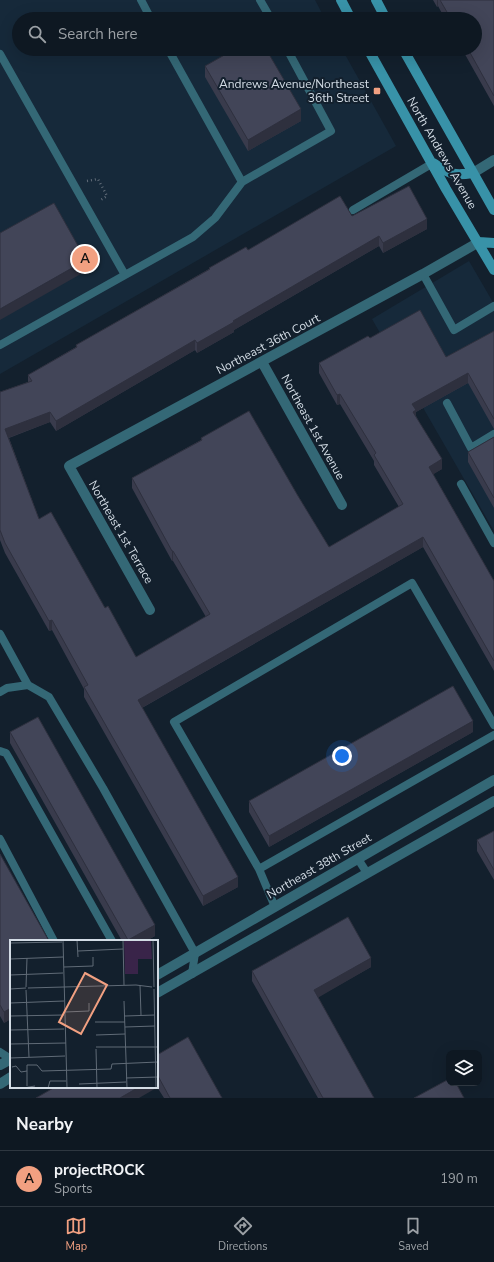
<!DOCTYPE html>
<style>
body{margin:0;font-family:"Nunito Sans",sans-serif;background:#1c252f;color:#f1f3f6}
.controls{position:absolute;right:12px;bottom:12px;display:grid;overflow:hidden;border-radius:8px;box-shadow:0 4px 16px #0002}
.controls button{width:36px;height:36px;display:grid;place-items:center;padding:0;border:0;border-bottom:1px solid #2e3740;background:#0e1822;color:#f1f3f6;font:20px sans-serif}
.you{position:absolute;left:342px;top:756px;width:14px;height:14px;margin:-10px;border:3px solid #fff;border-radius:50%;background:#1a73e8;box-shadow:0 0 0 6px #1a73e833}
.badge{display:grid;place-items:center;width:26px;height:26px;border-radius:50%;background:#f2a081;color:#111;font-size:13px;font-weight:700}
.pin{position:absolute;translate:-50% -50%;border:2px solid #fff;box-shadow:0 1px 4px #0006}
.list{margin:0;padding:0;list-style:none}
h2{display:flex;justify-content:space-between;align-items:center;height:52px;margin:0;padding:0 16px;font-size:17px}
h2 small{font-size:13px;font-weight:400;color:#9ba0a5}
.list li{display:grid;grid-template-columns:26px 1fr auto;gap:12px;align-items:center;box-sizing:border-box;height:56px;padding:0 16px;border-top:1px solid #2e3740}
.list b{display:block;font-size:15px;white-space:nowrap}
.list p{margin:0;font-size:13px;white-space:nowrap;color:#9ba0a5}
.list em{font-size:13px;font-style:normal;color:#9ba0a5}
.icon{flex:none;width:22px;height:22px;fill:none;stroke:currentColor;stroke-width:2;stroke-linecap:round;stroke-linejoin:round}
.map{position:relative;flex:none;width:494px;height:1098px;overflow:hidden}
.search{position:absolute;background:#0e1822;box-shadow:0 4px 16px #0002;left:12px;right:12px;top:12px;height:44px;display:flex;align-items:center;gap:10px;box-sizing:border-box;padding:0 14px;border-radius:22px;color:#9ba0a5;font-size:15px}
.sheet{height:108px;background:#0e1822}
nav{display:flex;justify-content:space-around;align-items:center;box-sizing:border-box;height:56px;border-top:1px solid #2e3740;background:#0e1822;font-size:11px;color:#9ba0a5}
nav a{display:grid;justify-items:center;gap:2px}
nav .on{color:#f2a081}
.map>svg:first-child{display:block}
.built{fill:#16293a}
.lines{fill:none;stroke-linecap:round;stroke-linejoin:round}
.path{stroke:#626d79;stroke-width:2.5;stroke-dasharray:1 3;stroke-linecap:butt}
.service{stroke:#346876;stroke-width:8}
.minor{stroke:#346876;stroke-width:10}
.tertiary{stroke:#346876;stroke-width:10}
.secondary{stroke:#3892a8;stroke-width:10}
.wall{fill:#393b4c}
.shaded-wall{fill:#2e303e}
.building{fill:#424558;stroke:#2e303e}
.poi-dot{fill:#f2a081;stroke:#13202d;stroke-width:1.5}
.labels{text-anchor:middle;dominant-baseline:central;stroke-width:4;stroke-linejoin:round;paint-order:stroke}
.poi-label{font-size:12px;fill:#d3dce5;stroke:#13202d;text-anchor:end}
.street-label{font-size:12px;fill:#d3dce5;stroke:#13202d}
.inset-road{fill:none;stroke:#606b77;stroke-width:1}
.view{fill:#f2a081;fill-opacity:0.15;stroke:#f2a081;stroke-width:2}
.inset-edge{fill:none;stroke:#d3dce5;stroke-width:2}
</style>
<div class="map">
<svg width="494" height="1098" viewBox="0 0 494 1098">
<rect width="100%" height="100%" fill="#13202d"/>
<path class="built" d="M 0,0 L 315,0 L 325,19 L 19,19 L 19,49 L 342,49 L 396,146 L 0,374 Z
M 469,261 L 494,304 L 494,531 L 372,319 Z"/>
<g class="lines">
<path class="path" d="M 87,181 L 98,179 L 107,196 L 99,201"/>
<path class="service" d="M 141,0 L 151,19
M 260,0 L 271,19
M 168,49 L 242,182
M 0,54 L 125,275 L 193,237 L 215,218 L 242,182 L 331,131 L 287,49
M 353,210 L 433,163
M 423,274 L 454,330 L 494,306
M 0,345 L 125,275
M 447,403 L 471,448 L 494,434
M 461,484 L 494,543
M 0,634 L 28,685
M 0,692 L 7,688 L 28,685 L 49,697 L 103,788 L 195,953 L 192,974
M 0,751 L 6,753 L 9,758 L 112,941
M 0,839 L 54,941
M 358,859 L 367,873
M 259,869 L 494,735
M 275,907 L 259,869 L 174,722 L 412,583 L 494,725
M 0,1052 L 11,1059"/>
<path class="minor" d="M 473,173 L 494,160
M 262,362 L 342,505
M 150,610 L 69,466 L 423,274 L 479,242"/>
<path class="tertiary" d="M 157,975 L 494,780
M 157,993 L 494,801
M 0,1065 L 11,1059
M 0,1084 L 11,1077"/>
<path class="secondary" d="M 341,0 L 351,19
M 376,0 L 386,19
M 368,49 L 446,189 L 494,270
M 403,49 L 494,210
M 433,163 C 451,174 452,176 473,173
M 479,242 L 494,243"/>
</g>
<path class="wall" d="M 433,0 L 494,0 L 494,106 L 462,49 L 475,49 L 475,19 L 445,19 L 438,6 L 437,7 Z
M 205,66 L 301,121 L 248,151 L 205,77 Z
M 352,216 L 427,229 L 383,253 L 379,246 L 234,330 L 234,332 L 197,353 L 195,350 L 56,431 L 50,422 L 9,438 L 39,519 L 105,608 L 136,657 L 206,617 L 173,561 L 172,561 L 132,488 L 132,478 L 201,440 L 201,438 L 298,496 L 329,547 L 399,507 L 374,465 L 374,461 L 340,404 L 337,405 L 319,373 L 319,363 L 370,338 L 446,357 L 494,331 L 494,429 L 468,383 L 416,412 L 416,416 L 442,469 L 433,474 L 494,581 L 494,671 L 423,547 L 142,708 L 238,887 L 203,906 L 84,697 L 84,689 L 52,630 L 49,631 L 5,553 L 0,540 L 0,392 L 28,382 L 28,375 L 76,347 L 76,345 L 209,269 L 209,268 L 248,250 Z
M 494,437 L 494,508 L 468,462 L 468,452 Z
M 10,732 L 155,936 L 146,941 L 122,941 L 10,743 Z
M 473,732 L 269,847 L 249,812 L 249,801 Z
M 494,831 L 494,880 L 477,851 L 477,840 Z
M 0,854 L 11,941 L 11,1019 L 4,1023 L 0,1016 Z
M 371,967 L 318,997 L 374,1098 L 318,1098 L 252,981 L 252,971 Z
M 157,1055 L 222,1098 L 164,1098 L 157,1087 Z"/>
<path class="shaded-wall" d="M 437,0 L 438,0 L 438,6 L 437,7 Z
M 301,109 L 301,121 L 248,151 L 248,140 Z
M 427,219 L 427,229 L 383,253 L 383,243 Z
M 379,236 L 379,246 L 234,330 L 234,332 L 197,353 L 197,343 L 233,321 Z
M 86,260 L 86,271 L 0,320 L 0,309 Z
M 195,340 L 195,350 L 56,431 L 56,421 Z
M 468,373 L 468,383 L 416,412 L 416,420 L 413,422 L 412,404 Z
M 340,394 L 340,404 L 337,405 L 337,395 Z
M 50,412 L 50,422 L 5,439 L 5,429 Z
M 442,459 L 442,469 L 429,477 L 429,467 Z
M 423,537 L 423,547 L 138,710 L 138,700 Z
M 172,551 L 173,551 L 173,561 L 172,561 Z
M 52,620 L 52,630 L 49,631 L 49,621 Z
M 473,721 L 473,732 L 269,847 L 269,836 Z
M 238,877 L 238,887 L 203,906 L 203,896 Z
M 155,925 L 155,936 L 146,941 L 128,941 L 128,940 Z
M 371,958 L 371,967 L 314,1000 L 314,990 Z
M 11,1008 L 11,1019 L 4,1023 L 4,1012 Z
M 158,1076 L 158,1087 L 139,1098 L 120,1098 L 139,1087 L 157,1087 L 157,1077 Z"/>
<path class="building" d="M 440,0 L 494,0 L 494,96 L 468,49 L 475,49 L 475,19 L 451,19 Z
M 235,49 L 266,49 L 301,109 L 248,140 L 205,66 Z
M 409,186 L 427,219 L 383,243 L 379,236 L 233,321 L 234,322 L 197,343 L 195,340 L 56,421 L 50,412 L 5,429 L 39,519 L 51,512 L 105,608 L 108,606 L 136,657 L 210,614 L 173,551 L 172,551 L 132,478 L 202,440 L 201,438 L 249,411 L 298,496 L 329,547 L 403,504 L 374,455 L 376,453 L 340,394 L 337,395 L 319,363 L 368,336 L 370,338 L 420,310 L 446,357 L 494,331 L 494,419 L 468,373 L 412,404 L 416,410 L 413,412 L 442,459 L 429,467 L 494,581 L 494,661 L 423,537 L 138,700 L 238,877 L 203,896 L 84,687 L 88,685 L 52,620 L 49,621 L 5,543 L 0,530 L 0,392 L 32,381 L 28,375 L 77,347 L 76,345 L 210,269 L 209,268 L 246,247 L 248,250 L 340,196 L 352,216 Z
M 54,203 L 86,260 L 0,309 L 0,233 Z
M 494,437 L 494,498 L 468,452 Z
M 453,686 L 473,721 L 269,836 L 249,801 Z
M 38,717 L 155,925 L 128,940 L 10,732 Z
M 494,831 L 494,870 L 477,840 Z
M 0,854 L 49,941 L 11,941 L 11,1008 L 4,1012 L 0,1005 Z
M 348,917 L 371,958 L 314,990 L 374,1098 L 323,1098 L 252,971 Z
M 188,1037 L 222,1098 L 170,1098 L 158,1076 L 157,1077 L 157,1055 Z
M 449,1079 L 449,1083 L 456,1083 L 464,1098 L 414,1098 Z
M 55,1087 L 139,1087 L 120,1098 L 36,1098 Z"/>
<rect class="poi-dot" x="373" y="87" width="8" height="8" rx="2"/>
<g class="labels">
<g class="poi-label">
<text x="369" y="84">Andrews Avenue/Northeast<tspan x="369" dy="14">36th Street</tspan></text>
</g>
<g class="street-label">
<text transform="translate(442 153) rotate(60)">North Andrews Avenue</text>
<text transform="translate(268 344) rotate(-28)">Northeast 36th Court</text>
<text transform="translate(313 427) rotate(61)">Northeast 1st Avenue</text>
<text transform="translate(121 532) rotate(60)">Northeast 1st Terrace</text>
<text transform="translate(319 866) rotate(-30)">Northeast 38th Street</text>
</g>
</g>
<g transform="translate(10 940)">
<rect width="148" height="148" fill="#13202d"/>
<path d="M 114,0 L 141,0 L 142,19 L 128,19 L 128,34 L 115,34 Z" fill="#392449"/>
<path class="inset-road" d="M 53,0 L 57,148M 67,0 L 68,17M 113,0 L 114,45M 143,0 L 144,47M 0,3 L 52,2M 68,11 L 113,9M 0,19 L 53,17M 54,27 L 83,26 L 83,17M 0,35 L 53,33M 130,45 L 131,75M 16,47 L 17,18M 18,48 L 126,45 L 142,47M 0,49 L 16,48M 144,49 L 146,148M 16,50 L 19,117M 114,61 L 117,148M 0,63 L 54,61M 55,72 L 79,71 L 79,63M 0,76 L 54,75M 115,76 L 145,75M 85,82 L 115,82M 115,87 L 145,86M 0,90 L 54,89M 86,95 L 115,94M 0,104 L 56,103M 86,107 L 148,107M 86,109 L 87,148M 0,118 L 55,116M 2,127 L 6,126 L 11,132 L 17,131 L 17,125 L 27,125 L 32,131 L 101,129 L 102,124 L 148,122M 17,131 L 17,146M 116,138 L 148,137M 69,144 L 116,142M 13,148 L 25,146M 38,148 L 40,141 L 56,141"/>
<path class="view" d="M 75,33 L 97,45 L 71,94 L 49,82 Z"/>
<rect width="148" height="148" class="inset-edge"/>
</g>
</svg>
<div class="controls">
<button><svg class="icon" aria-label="layers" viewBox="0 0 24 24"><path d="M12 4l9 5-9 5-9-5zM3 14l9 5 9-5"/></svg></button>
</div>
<div class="you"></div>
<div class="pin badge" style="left:85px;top:259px">A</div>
<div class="search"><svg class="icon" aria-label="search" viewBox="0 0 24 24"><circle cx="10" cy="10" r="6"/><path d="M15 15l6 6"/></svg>Search here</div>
</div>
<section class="sheet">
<h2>Nearby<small></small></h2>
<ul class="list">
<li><span class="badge">A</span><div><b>projectROCK</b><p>Sports</p></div><em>190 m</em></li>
</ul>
</section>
<nav>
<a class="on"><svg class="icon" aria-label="map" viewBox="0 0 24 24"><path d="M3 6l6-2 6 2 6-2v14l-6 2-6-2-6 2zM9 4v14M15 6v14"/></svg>Map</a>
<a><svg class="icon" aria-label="directions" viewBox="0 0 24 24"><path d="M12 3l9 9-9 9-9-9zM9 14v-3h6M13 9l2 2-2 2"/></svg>Directions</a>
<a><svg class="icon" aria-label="saved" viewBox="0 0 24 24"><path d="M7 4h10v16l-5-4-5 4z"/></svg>Saved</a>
</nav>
